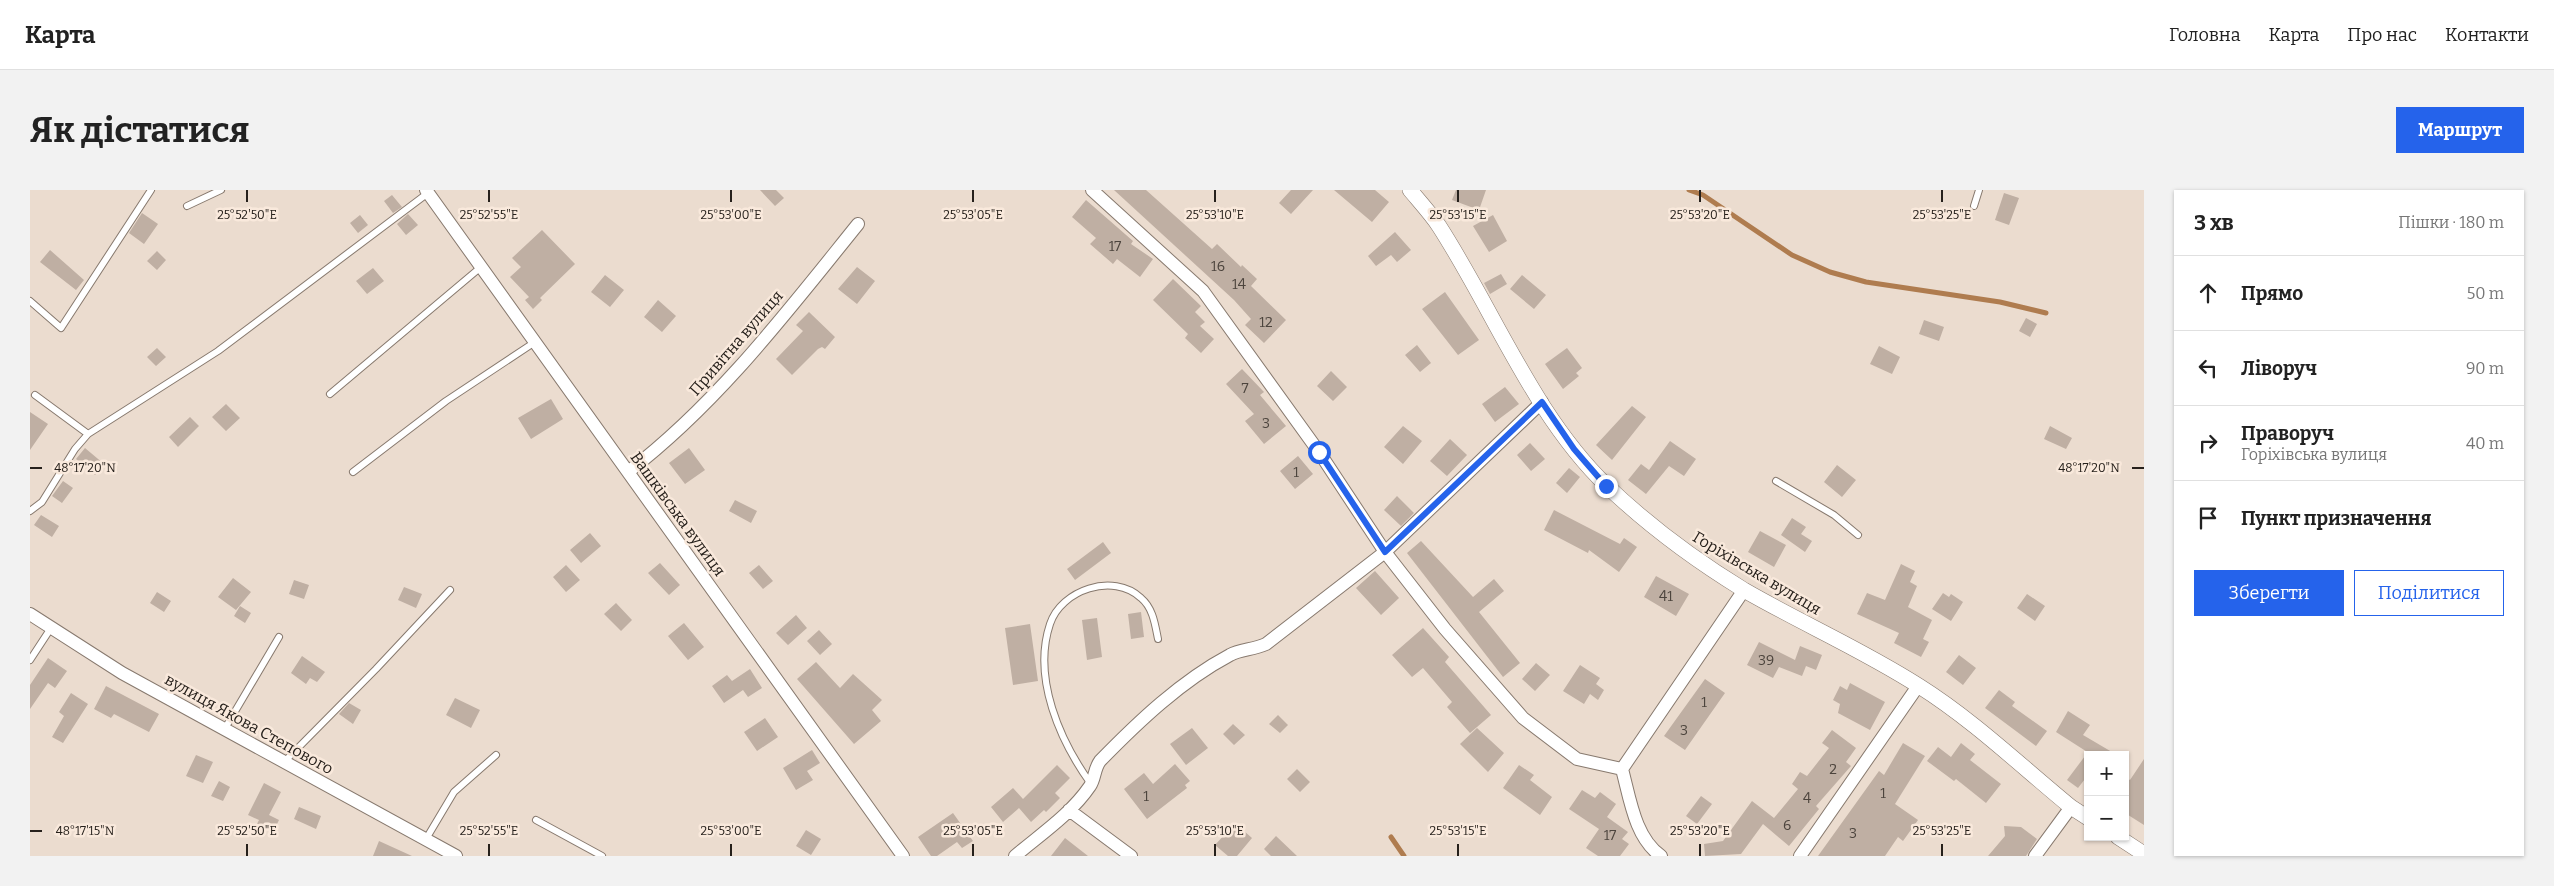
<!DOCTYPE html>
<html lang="uk">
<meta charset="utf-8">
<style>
body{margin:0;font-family:Bitter,serif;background:#f2f2f2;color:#222}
.controls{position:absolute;right:15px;bottom:15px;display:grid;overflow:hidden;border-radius:0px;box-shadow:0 1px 4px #0004}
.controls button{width:45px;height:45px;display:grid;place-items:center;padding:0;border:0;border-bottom:1px solid #e0e0e0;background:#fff;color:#222;font:25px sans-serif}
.stop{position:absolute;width:15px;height:15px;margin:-11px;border:4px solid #2563eb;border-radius:50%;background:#fff}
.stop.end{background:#2563eb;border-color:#fff;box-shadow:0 1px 5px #0008}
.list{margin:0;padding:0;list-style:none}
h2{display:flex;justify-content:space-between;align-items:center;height:65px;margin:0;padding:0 20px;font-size:21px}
h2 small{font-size:16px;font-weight:400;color:#767676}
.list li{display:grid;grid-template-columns:32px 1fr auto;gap:15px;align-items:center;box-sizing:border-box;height:75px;padding:0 20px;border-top:1px solid #e0e0e0}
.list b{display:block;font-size:19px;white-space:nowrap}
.list p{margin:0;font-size:16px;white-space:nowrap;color:#767676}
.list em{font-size:16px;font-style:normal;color:#767676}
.actions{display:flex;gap:10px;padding:15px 20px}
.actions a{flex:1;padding:11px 0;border:1px solid #2563eb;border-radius:0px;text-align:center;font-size:18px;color:#2563eb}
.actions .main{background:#2563eb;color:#fff}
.icon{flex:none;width:28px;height:28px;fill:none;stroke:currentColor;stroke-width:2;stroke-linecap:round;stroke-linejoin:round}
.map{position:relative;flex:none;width:2114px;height:666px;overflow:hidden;border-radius:0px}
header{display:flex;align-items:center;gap:30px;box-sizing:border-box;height:70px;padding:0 25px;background:#fff;border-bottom:1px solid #e0e0e0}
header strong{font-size:24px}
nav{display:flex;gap:28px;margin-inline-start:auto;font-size:18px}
.intro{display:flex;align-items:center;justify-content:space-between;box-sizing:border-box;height:120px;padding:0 30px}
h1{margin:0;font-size:35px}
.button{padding:12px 22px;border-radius:0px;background:#2563eb;color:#fff;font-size:18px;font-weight:700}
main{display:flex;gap:30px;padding:0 30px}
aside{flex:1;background:#fff;border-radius:0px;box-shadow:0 1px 4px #0004}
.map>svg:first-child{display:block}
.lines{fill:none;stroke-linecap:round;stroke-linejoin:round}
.stream{stroke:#af7c4f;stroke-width:5}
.building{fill:#bfafa3}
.service-casing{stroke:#87796e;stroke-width:8}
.minor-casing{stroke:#87796e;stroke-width:14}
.tertiary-casing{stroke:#87796e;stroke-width:16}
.service{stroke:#fff;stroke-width:6}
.minor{stroke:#fff;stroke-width:12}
.tertiary{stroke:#fff;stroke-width:15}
.route{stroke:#2563eb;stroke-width:6}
.ticks{fill:none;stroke:#26201b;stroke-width:2}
.labels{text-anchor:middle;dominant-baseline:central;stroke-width:5;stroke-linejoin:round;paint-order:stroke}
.number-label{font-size:14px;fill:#4c443d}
.street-label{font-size:16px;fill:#26201b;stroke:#f9e9dc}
.ticks-label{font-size:12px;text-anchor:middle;fill:#26201b;stroke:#f9e9dc;stroke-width:5;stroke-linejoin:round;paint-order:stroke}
</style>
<header>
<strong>Карта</strong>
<nav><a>Головна</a><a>Карта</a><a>Про нас</a><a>Контакти</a></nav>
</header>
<div class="intro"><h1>Як дістатися</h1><a class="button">Маршрут</a></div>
<main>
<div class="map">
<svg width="2114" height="666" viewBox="0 0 2114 666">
<rect width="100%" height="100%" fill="#ebdccf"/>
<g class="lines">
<path class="stream" d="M 1659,0 L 1673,5 L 1762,65 L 1800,82 L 1836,92 L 1970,112 L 2016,123
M 1361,647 L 1374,666"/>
</g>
<path class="building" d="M 730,0 L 746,0 L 754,8 L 745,16 Z
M 1084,0 L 1116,0 L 1182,59 L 1187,54 L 1211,77 L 1212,75 L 1227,89 L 1221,96 L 1256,130 L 1234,153 L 1215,135 L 1221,129 L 1204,110 Z
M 1261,0 L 1283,0 L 1261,24 L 1249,13 Z
M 1304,0 L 1345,0 L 1359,12 L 1342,32 Z
M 1426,0 L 1456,0 L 1449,20 L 1422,10 Z
M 1974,3 L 1989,8 L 1979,35 L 1965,30 Z
M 362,5 L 372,17 L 363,23 L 354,11 Z
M 1056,10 L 1103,51 L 1101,54 L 1123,69 L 1110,87 L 1087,69 L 1083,74 L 1060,54 L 1066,48 L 1042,27 Z
M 112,23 L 128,34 L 114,54 L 99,43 Z
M 378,24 L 388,35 L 376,45 L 367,34 Z
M 330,25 L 338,35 L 328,43 L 320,33 Z
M 1463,25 L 1477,51 L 1459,62 L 1443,36 Z
M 512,40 L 545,74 L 510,108 L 512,110 L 503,119 L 495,110 L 499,107 L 480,87 L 491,77 L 482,68 Z
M 1365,42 L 1381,60 L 1367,72 L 1361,65 L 1346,76 L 1338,66 Z
M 20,60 L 54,90 L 46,100 L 10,72 Z
M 127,61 L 136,70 L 127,80 L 117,71 Z
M 827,77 L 845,91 L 827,114 L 808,99 Z
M 343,78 L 354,91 L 337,104 L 326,91 Z
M 1471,84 L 1477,94 L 1460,104 L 1454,93 Z
M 575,85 L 594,100 L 580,117 L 561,102 Z
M 1492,85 L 1516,105 L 1504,119 L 1480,99 Z
M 1143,89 L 1171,116 L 1165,122 L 1175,132 L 1170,136 L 1184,149 L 1171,163 L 1155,148 L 1158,144 L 1123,110 Z
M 1415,102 L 1449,150 L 1428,165 L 1392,119 Z
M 628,110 L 646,126 L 632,142 L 614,127 Z
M 779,122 L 805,147 L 795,159 L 792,157 L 788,159 L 762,185 L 746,169 L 773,141 L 766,135 Z
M 1996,128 L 2007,134 L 2000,147 L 1989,141 Z
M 1894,130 L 1914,137 L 1909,151 L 1889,144 Z
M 1387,155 L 1401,173 L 1390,182 L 1375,165 Z
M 1849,156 L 1870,167 L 1862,184 L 1840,174 Z
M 127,158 L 136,167 L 126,176 L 117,167 Z
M 1537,158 L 1552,178 L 1546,183 L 1549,186 L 1533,199 L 1515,174 Z
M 1212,179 L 1234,202 L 1230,205 L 1256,236 L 1234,254 L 1215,231 L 1224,224 L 1196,194 Z
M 1301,181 L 1317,197 L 1303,211 L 1287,196 Z
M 1475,197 L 1489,214 L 1465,232 L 1452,214 Z
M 521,209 L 533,229 L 501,249 L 488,228 Z
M 196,214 L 210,228 L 196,241 L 182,227 Z
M 1602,216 L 1616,227 L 1582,270 L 1566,255 Z
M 0,222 L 18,234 L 0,260 Z
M 160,227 L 169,236 L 148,257 L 139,247 Z
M 1373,236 L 1392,251 L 1373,274 L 1354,257 Z
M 2020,236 L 2042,248 L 2036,259 L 2014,249 Z
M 1420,249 L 1437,265 L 1417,286 L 1400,271 Z
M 1640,251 L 1666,269 L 1654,286 L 1639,276 L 1616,304 L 1598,290 L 1611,274 L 1619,280 Z
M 1500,253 L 1515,269 L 1501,281 L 1487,265 Z
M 55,258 L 74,274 L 65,285 L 46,269 Z
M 659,258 L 675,280 L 655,294 L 639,273 Z
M 1268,266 L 1283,284 L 1265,299 L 1250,281 Z
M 1807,275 L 1826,290 L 1812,307 L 1794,292 Z
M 1539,278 L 1550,287 L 1537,303 L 1526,293 Z
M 33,291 L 43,298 L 32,313 L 22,306 Z
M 1367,306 L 1384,323 L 1371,336 L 1354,320 Z
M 705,310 L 727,321 L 721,333 L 699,321 Z
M 1524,320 L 1590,354 L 1594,348 L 1607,357 L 1589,382 L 1559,360 L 1558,363 L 1514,340 Z
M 11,325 L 29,336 L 22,347 L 4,335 Z
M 1762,328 L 1776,337 L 1771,344 L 1782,351 L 1775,362 L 1751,345 Z
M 1730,341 L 1756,355 L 1744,377 L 1718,362 Z
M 560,343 L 571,356 L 551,373 L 540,360 Z
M 1391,351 L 1443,407 L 1464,389 L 1474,401 L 1449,422 L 1490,473 L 1473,487 L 1377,363 Z
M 1073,352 L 1081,363 L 1045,390 L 1037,379 Z
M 630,373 L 650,395 L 639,405 L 618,383 Z
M 1871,374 L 1885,381 L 1880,392 L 1887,396 L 1878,417 L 1902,430 L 1893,449 L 1899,452 L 1891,467 L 1864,453 L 1869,443 L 1827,424 L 1837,403 L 1855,410 Z
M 536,375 L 550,390 L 536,402 L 523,387 Z
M 729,375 L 743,391 L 733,399 L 719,383 Z
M 1345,381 L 1369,408 L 1351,425 L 1326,398 Z
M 1626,386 L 1659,404 L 1646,426 L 1614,407 Z
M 203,388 L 221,402 L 206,420 L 188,407 Z
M 264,390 L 279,395 L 274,409 L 259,404 Z
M 374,397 L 392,404 L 386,418 L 368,410 Z
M 127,402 L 141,411 L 134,422 L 120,413 Z
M 1913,403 L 1919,407 L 1921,404 L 1933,412 L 1921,431 L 1902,419 Z
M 1997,404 L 2015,416 L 2005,431 L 1987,418 Z
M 586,413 L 602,430 L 591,441 L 574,424 Z
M 210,416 L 221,423 L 215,433 L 204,426 Z
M 1111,422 L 1114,447 L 1101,449 L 1098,424 Z
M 766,425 L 777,438 L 758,455 L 746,443 Z
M 1067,428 L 1072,467 L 1057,470 L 1052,430 Z
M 654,433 L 674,457 L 658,470 L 638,446 Z
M 1000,434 L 1008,491 L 983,495 L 975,438 Z
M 1393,438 L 1419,467 L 1415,472 L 1461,525 L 1440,543 L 1417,517 L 1422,512 L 1393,478 L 1382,487 L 1362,465 Z
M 789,440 L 802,454 L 790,465 L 777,451 Z
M 1729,452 L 1765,470 L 1770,456 L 1792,465 L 1786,480 L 1776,476 L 1772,486 L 1749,477 L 1743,488 L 1717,475 Z
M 1929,465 L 1946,478 L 1933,495 L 1916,482 Z
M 272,466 L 295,482 L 287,492 L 280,488 L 276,494 L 261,483 Z
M 18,468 L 37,481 L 25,498 L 18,493 L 0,519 L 0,495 Z
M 786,472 L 810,498 L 823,484 L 852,510 L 842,520 L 851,531 L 824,554 L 767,489 Z
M 1506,473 L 1520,485 L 1505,501 L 1492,489 Z
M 1550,475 L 1570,488 L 1566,494 L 1574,500 L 1568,510 L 1560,504 L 1554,514 L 1533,501 Z
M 720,479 L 732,498 L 718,507 L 713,500 L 694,513 L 682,496 L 697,485 L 702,491 Z
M 1675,489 L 1695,503 L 1655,560 L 1634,546 Z
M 1820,493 L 1855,512 L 1840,540 L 1808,523 L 1810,514 L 1803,510 L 1810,496 L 1817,500 Z
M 76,496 L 129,524 L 119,542 L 84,524 L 81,528 L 64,519 Z
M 1969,500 L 1985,512 L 1982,516 L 2017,541 L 2006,556 L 1955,518 Z
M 41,503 L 58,514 L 33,553 L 22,547 L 34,526 L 29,522 Z
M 425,508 L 450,520 L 441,538 L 416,525 Z
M 319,513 L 331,520 L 323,534 L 309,524 Z
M 2038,521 L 2060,535 L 2053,545 L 2087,565 L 2062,565 L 2026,542 Z
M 1248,525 L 1258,535 L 1250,543 L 1239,534 Z
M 735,528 L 748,547 L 727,561 L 714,542 Z
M 1203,534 L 1215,545 L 1204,555 L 1193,544 Z
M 1162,538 L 1178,558 L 1156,575 L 1140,554 Z
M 1447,538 L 1474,563 L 1458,582 L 1430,554 Z
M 1802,540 L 1826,558 L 1816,572 L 1821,576 L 1786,616 L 1789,619 L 1759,656 L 1733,634 L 1711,664 L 1675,666 L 1674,654 L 1693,651 L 1722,611 L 1744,628 L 1768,599 L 1762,594 L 1770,582 L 1777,586 L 1799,558 L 1792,553 Z
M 1873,553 L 1895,566 L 1865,614 L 1888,630 L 1873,651 L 1868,647 L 1855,666 L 1788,666 L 1849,581 L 1854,585 Z
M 1931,553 L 1945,564 L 1940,570 L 1971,594 L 1956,613 L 1926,589 L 1924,591 L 1897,571 L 1908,557 L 1921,567 Z
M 782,560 L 790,573 L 777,581 L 783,590 L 766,600 L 753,578 Z
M 2058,562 L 2058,585 L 2048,598 L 2037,590 Z
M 166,565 L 183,572 L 173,593 L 156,586 Z
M 2114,569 L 2114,635 L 2095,623 L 2095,587 L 2100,590 Z
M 1145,574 L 1160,591 L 1155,595 L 1157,598 L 1117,629 L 1094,599 L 1114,583 L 1123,594 Z
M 1027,575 L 1040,588 L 1025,603 L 1030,608 L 1016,622 L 1014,620 L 1001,632 L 989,618 L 973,632 L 961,617 L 983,598 L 993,609 Z
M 1489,575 L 1504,585 L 1500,590 L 1522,607 L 1510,625 L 1473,598 Z
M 1267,579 L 1280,592 L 1270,602 L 1257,589 Z
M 189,591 L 200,597 L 193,611 L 181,606 Z
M 234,593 L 251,602 L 239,625 L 249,630 L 243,642 L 227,634 L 229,630 L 218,625 Z
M 1552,600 L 1565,608 L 1570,602 L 1586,614 L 1577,627 L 1598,642 L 1592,649 L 1599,654 L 1590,666 L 1568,666 L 1556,658 L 1569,639 L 1539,619 Z
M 1671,606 L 1682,614 L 1667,634 L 1656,626 Z
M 269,617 L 291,626 L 286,639 L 264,629 Z
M 923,623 L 943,651 L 932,658 L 927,652 L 907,666 L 901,666 L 888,647 Z
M 1205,633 L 1222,648 L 1207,666 L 1198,666 L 1185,655 Z
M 1974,636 L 1991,637 L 2007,649 L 1996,666 L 1958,666 L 1975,646 Z
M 776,640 L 791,649 L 781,665 L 766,656 Z
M 1246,646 L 1267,666 L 1241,666 L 1234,659 Z
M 1035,648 L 1058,666 L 1021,666 Z
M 349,651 L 382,666 L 343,666 Z"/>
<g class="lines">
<defs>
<path id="service" d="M 157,16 L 191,0
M 1944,16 L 1949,0
M 0,111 L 31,138 L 121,0
M 300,204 L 451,77
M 5,205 L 58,244
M 323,282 L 416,211 L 505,152
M 1746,291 L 1804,325 L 1828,345
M 0,321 L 12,312 L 45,259 L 58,244 L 188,161 L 398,3
M 0,470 L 21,438
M 194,540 L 249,447
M 254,572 L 346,479 L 420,400
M 1061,594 C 1030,551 1002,488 1020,434 C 1031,400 1083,382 1111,408 C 1123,418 1125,434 1128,449
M 506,630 L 572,666
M 396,649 L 424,602 L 466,565"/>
<path id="minor" d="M 396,0 L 873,666
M 1062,0 L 1173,101 L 1289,262 L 1355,362 L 1415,439 L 1493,528 L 1547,569 L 1592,579 L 1714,400
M 598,282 C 688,213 757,122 828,34
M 0,424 L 92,483 L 426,666
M 1592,579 C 1600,609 1605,648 1631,666
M 1039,620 L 1101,666
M 985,666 C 1011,644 1041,624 1060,596 C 1065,589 1064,579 1070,571 C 1108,532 1151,491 1200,465 C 1210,459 1223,460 1236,454 L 1355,362 L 1512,212
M 1770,666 L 1888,496
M 2005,666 L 2041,617"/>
<path id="tertiary" d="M 1380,0 C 1390,12 1401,24 1409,36 C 1464,121 1504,226 1577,296 C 1619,336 1665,370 1714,400 C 1771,433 1833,460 1889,496 C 1943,530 1991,576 2041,617 L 2058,628
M 2088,647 L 2114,664"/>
</defs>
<use href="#service" class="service-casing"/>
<use href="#minor" class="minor-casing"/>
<use href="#tertiary" class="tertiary-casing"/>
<use href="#service" class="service"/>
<use href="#minor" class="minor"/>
<use href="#tertiary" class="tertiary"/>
</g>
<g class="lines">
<path class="route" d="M 1289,262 L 1355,362 L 1512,212 L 1544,259 L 1576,296"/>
</g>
<path class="ticks" d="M 217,0 L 217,12M 459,0 L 459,12M 701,0 L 701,12M 943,0 L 943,12M 1185,0 L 1185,12M 1428,0 L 1428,12M 1670,0 L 1670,12M 1912,0 L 1912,12M 0,278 L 12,278M 2102,278 L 2114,278M 0,641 L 12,641M 217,654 L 217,666M 459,654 L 459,666M 701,654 L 701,666M 943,654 L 943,666M 1185,654 L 1185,666M 1428,654 L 1428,666M 1670,654 L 1670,666M 1912,654 L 1912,666"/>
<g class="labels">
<g class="number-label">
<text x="1085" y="56">17</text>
<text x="1188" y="76">16</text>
<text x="1209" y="94">14</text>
<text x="1236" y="132">12</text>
<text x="1215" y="198">7</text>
<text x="1236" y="233">3</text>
<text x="1266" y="282">1</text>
<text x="1636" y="406">41</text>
<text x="1736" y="470">39</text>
<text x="1674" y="512">1</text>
<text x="1654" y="540">3</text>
<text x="1803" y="579">2</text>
<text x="1853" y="603">1</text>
<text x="1116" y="606">1</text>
<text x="1777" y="608">4</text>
<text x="1757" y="635">6</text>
<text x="1823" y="643">3</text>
<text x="1580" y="645">17</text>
</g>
<g class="street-label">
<text transform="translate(706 153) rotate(-49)">Привітна вулиця</text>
<text transform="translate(648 324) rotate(54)">Вашківська вулиця</text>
<text transform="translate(1727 383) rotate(31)">Горіхівська вулиця</text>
<text transform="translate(219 534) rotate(29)">вулиця Якова Степового</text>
</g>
</g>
<g class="ticks-label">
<text x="217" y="29">25°52'50"E</text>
<text x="459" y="29">25°52'55"E</text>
<text x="701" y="29">25°53'00"E</text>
<text x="943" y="29">25°53'05"E</text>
<text x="1185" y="29">25°53'10"E</text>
<text x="1428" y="29">25°53'15"E</text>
<text x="1670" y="29">25°53'20"E</text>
<text x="1912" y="29">25°53'25"E</text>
<text x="55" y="282">48°17'20"N</text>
<text x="2059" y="282">48°17'20"N</text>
<text x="55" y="645">48°17'15"N</text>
<text x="217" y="645">25°52'50"E</text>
<text x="459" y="645">25°52'55"E</text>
<text x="701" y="645">25°53'00"E</text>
<text x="943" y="645">25°53'05"E</text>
<text x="1185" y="645">25°53'10"E</text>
<text x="1428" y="645">25°53'15"E</text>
<text x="1670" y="645">25°53'20"E</text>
<text x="1912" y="645">25°53'25"E</text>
</g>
</svg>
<div class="controls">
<button>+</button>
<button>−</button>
</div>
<div class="stop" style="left:1289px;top:262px"></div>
<div class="stop end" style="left:1576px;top:296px"></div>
</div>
<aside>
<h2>3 хв<small>Пішки · 180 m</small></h2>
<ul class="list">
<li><svg class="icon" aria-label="ahead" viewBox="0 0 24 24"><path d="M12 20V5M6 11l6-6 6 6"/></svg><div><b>Прямо</b></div><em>50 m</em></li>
<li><svg class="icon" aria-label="left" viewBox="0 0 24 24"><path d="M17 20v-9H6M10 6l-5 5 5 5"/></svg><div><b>Ліворуч</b></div><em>90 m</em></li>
<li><svg class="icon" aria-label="right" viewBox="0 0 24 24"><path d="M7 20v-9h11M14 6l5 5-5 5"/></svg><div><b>Праворуч</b><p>Горіхівська вулиця</p></div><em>40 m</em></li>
<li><svg class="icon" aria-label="arrive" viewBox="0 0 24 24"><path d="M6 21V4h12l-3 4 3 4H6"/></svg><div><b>Пункт призначення</b></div></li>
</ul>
<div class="actions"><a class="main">Зберегти</a><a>Поділитися</a></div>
</aside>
</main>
